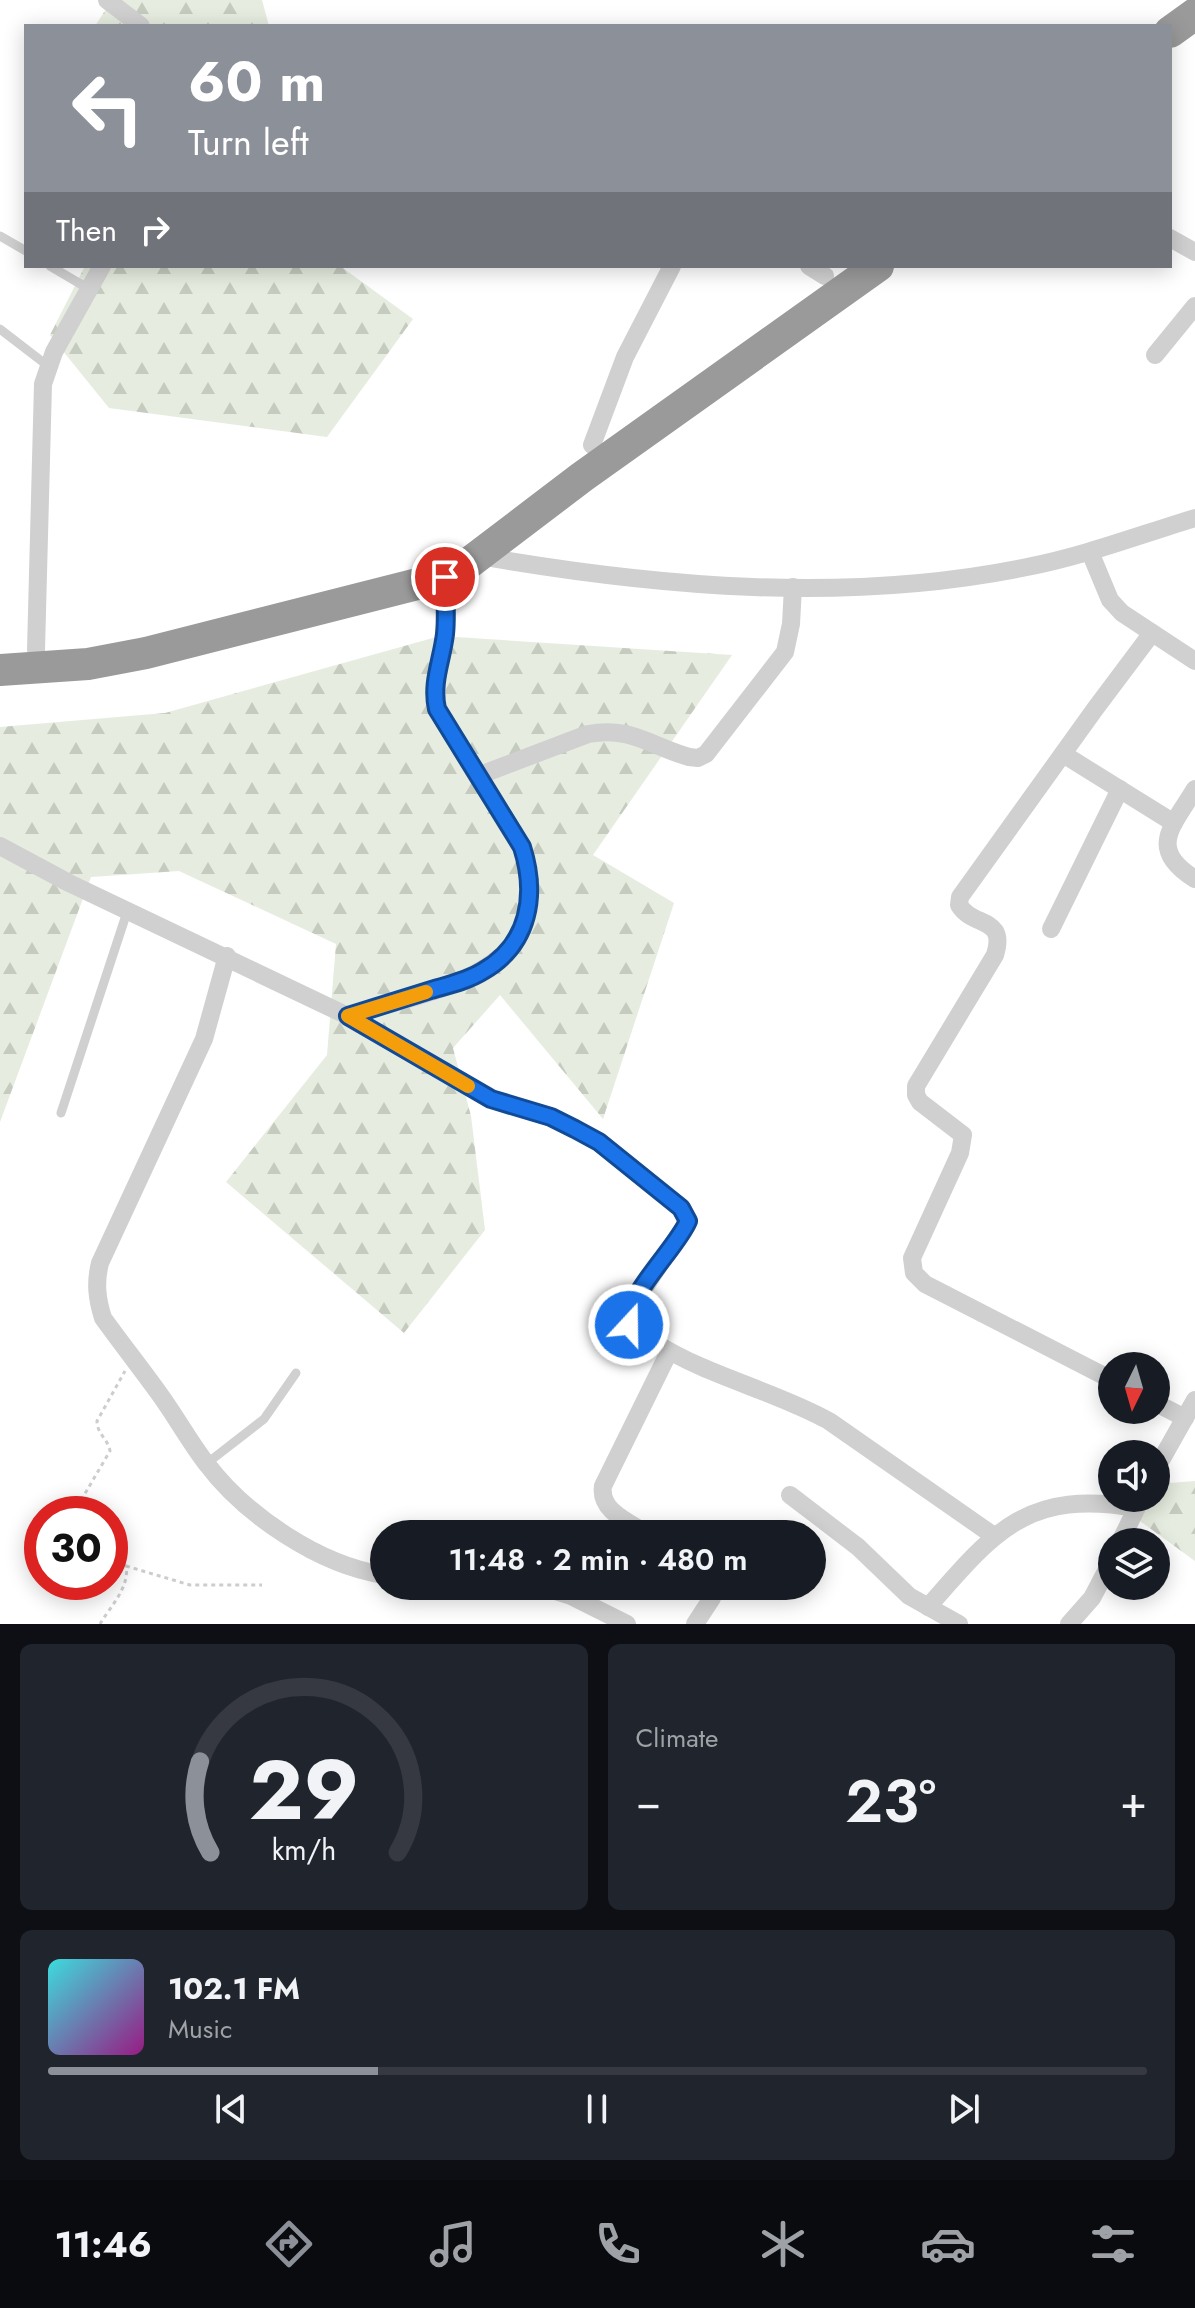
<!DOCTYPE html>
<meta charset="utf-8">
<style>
:root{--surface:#171b24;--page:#20242c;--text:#f1f3f6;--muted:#9ea1a6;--line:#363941;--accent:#8c9099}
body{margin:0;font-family:Jost,sans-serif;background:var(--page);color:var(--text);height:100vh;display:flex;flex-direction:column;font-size:30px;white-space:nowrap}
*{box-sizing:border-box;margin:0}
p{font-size:26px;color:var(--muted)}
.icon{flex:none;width:44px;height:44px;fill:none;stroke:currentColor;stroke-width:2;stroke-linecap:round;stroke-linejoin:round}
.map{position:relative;height:1624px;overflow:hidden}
.panel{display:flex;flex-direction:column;gap:20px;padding:20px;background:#0d0f14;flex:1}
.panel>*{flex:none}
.hud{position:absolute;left:24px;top:24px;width:1148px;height:244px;border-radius:0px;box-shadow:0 4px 20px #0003;background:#8c9099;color:#fff;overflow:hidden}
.needle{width:52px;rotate:185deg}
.controls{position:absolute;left:1098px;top:1352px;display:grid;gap:16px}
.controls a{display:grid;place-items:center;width:72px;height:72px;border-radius:50%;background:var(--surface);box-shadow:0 4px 20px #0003;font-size:40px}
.speed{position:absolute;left:24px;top:1496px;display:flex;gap:16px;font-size:40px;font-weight:700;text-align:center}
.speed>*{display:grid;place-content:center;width:104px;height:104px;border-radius:50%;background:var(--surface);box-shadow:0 4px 20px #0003;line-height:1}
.speed .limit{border:12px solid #d22;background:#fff;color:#111}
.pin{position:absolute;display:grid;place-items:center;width:68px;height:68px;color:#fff;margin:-34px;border:4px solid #fff;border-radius:50%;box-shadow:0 2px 8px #0007}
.me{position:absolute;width:88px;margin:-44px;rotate:21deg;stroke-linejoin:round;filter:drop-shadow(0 0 6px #0008)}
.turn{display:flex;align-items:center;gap:28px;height:168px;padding:0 32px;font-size:36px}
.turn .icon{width:104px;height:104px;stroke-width:2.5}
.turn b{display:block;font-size:56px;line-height:68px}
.then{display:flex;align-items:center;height:76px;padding:0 32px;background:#0003;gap:16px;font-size:30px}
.big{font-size:60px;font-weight:600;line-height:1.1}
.panel .card{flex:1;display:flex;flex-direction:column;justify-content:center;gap:12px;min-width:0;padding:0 28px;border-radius:12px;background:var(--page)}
.panel .dial{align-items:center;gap:0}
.dial svg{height:208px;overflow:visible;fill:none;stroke:var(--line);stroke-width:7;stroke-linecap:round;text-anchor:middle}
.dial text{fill:var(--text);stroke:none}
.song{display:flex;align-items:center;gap:24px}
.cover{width:96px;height:96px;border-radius:12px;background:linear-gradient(135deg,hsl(180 70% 55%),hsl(310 70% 35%))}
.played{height:8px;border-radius:4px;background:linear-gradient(90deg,var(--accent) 30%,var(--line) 30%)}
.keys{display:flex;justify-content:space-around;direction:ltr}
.heat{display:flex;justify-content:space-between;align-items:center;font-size:44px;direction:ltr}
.panel .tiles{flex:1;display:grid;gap:20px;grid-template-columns:1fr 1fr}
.card:last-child{grid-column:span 2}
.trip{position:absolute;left:370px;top:1520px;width:456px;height:80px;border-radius:40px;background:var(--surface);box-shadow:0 4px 20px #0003;font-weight:600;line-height:80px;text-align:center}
.dock{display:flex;height:128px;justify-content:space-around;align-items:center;background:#090b0e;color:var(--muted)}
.dock .icon{width:56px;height:56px}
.dock .on{color:var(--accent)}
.dock b{font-size:36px;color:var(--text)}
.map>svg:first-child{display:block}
.forest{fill:url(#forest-firs)}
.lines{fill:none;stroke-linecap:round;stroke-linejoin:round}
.path{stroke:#cdcdcd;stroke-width:3;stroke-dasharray:4 4;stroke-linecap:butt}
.lane{stroke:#d0d0d0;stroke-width:9}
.street{stroke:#d0d0d0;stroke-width:18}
.highway{stroke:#9a9a9a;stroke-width:32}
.route-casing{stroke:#114b97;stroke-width:20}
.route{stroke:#1a73e8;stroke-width:14}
.slow{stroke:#f59e0b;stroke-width:14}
</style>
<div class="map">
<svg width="1195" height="1624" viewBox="0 0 1195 1624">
<defs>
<pattern id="forest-firs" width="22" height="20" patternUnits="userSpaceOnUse" patternTransform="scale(2)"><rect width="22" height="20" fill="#e6ecdf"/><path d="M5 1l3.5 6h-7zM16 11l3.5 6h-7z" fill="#c6cbc0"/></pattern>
</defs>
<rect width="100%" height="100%" fill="#fff"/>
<g class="forest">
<polygon points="112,0 262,0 269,26 95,26"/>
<polygon points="85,266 340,266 413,319 327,437 109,408 50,335"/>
<polygon points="440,636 732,655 593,855 674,903 603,1119 500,995 453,1048 471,1116 485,1230 404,1333 226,1182 327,1055 336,944 179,871 91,877 0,1122 0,727 165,713"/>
<polygon points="1195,1481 1195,1561 1133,1516 1146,1498 1156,1498 1157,1484"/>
</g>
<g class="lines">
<g class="path">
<path d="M73,1514L110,1451C108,1439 97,1434 97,1421L125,1371"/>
<polyline points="126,1566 190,1585 262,1585"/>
<path d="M100,1624C110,1607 130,1587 126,1566L110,1556"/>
</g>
<g class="lane">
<polyline points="0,236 26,251"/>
<polyline points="50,266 89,289"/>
<polyline points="0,329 48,366"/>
<polyline points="61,1113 128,909"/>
<polyline points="206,1464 264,1419 296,1373"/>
</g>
<g class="street">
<polyline points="107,0 141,26"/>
<polyline points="1170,238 1195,252"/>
<polyline points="809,266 825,276"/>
<polyline points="1155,355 1195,306"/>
<polyline points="592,445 625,357 672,266"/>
<polyline points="1090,552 1110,600 1122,613 1195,661"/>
<path d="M479,556C658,587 847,604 1027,567C1084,556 1139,535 1195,518"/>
<polyline points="36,650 43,384 54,352 102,266"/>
<polyline points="1063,754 1174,823"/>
<path d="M480,775L588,734C631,726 650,746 689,757L698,758L706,754L785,652L791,624L793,587"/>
<path d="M1195,789C1172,827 1147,849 1195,879"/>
<path d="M0,846L69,883L348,1016L491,1099L551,1117L575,1129L599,1142L681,1208L688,1221L630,1310L629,1325C635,1333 645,1337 654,1342C709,1377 773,1390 829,1421L994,1536"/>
<polyline points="1051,929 1120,789"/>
<path d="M227,956L204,1039L100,1263C95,1283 97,1299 103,1318C121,1343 140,1367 158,1392C175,1415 189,1441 206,1463C245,1515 319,1565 384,1575"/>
<path d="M348,1016C438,988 561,975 522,847L437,709L436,681L446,628L445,577"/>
<path d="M1112,1380L925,1284L914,1273L912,1258L960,1153L963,1135L920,1102L916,1095V1086L995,955C1007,916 973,928 959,905L960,897L1095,709L1152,633"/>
<polyline points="1156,1403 1185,1418"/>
<polyline points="1156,1469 1195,1400"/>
<polyline points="790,1495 858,1547 909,1596 959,1624"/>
<path d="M647,1534C629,1522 599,1511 603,1486L669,1352"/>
<polyline points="1120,1542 1140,1501"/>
<polyline points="539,1586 571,1596 627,1624"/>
<path d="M928,1607C994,1531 1028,1489 1136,1508"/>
<polyline points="695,1624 712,1598 713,1586"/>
<polyline points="1069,1624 1092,1598 1112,1560"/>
</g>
<g class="highway">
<polyline points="1170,32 1195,14"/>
<polyline points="0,670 88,664 146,653 445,577 461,569 582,477 878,266"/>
</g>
</g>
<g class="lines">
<g class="route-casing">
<path id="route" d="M445,577C445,596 447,615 445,634C442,660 431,683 437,709L522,847C537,894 530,944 483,971C467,981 448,985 431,990C403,999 376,1007 348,1016L491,1099L551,1117L575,1129L599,1142L681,1208L688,1221C677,1248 624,1296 629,1325"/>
</g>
<use href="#route" class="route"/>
<polyline class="slow" points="426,992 348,1016 468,1086"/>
</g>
</svg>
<div class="controls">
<a><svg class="needle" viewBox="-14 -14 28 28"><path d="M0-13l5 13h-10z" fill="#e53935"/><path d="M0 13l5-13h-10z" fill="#9ea1a6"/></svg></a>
<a><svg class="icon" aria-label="sound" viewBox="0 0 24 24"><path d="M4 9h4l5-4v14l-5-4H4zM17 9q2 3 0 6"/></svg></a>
<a><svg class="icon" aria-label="layers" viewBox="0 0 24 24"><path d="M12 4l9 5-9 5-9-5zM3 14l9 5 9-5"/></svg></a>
</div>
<div class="speed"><div class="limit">30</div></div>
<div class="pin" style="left:445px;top:577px;background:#d93025"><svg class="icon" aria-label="arrive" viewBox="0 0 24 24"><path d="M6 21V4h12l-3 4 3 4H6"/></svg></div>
<svg class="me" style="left:629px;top:1325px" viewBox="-20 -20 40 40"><circle r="17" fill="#1a73e8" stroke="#fff" stroke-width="3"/><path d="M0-11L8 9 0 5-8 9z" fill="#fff"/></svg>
<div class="trip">11:48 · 2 min · 480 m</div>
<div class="hud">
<div class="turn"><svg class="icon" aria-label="left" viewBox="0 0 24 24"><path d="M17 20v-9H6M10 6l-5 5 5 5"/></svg><div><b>60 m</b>Turn left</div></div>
<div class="then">Then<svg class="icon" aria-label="right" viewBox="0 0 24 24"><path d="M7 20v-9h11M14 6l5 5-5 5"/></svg></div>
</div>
</div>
<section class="panel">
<div class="tiles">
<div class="card dial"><svg viewBox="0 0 100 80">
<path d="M14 69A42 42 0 1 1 86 69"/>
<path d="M14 69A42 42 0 0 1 10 34" stroke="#8c9099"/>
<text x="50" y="56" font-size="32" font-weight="700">29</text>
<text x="50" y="72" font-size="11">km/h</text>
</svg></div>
<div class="card"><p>Climate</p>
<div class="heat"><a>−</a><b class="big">23°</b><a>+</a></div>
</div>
<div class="card">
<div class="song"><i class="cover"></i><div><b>102.1 FM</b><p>Music</p></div></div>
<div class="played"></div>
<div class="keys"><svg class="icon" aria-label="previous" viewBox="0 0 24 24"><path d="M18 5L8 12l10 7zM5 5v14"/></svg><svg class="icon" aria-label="pause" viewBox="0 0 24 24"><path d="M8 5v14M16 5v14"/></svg><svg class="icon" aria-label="next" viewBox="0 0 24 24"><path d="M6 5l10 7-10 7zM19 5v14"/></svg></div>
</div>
</div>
</section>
<nav class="dock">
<b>11:46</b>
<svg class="icon on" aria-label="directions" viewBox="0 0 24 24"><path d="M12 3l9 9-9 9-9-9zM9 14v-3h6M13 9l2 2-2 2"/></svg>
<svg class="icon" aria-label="music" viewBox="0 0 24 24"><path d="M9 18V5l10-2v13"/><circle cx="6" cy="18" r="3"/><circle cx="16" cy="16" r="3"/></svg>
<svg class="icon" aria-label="phone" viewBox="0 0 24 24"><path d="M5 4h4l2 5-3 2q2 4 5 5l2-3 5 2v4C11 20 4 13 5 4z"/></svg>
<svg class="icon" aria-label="climate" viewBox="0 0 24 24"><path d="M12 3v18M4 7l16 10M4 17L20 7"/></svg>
<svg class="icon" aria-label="car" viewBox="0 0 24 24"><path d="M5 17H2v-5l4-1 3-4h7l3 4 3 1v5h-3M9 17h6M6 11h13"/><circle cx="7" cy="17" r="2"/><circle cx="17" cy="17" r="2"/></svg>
<svg class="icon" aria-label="filters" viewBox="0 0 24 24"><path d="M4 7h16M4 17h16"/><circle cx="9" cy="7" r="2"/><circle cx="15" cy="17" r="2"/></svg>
</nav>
